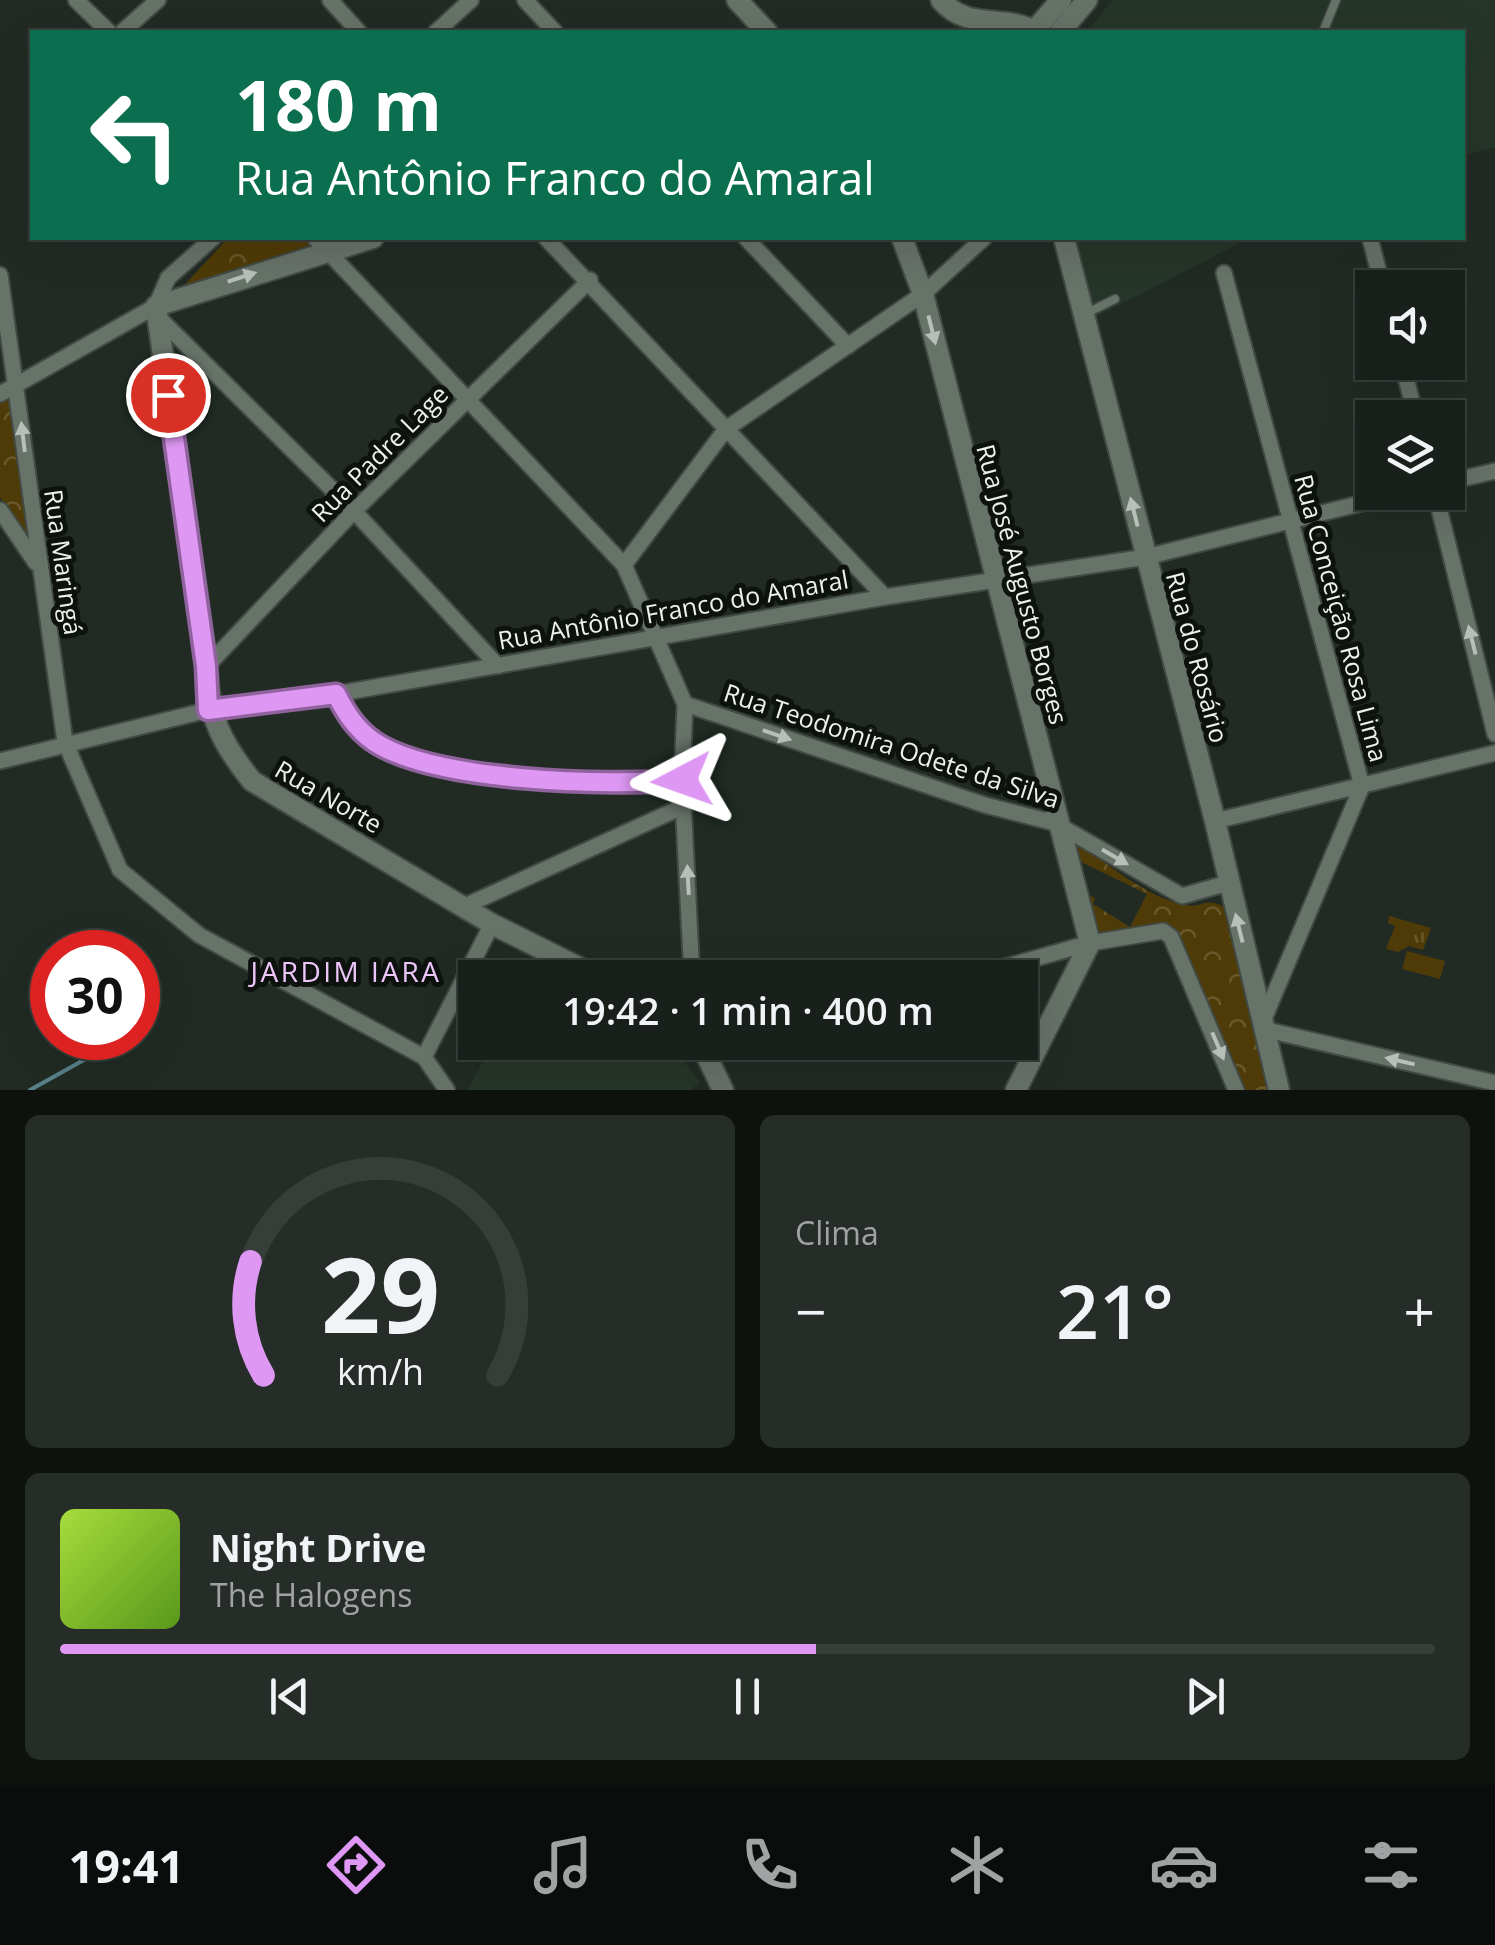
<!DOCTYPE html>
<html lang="pt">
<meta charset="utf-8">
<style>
:root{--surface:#19201b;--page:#262d28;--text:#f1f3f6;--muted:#9fa3a3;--line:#373e3a;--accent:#de98f3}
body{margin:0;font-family:"Open Sans",sans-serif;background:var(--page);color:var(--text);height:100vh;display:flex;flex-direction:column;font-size:38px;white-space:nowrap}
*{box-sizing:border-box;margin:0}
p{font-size:32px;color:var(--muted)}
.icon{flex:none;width:55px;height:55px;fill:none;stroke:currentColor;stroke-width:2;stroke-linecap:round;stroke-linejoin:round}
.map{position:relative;height:1090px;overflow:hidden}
.panel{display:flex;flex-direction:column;gap:25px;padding:25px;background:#0e120f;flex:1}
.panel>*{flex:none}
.banner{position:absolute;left:30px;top:30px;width:1435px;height:210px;border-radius:0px;box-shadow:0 10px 40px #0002,0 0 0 2px var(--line);background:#0b6e4f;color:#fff;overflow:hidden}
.controls{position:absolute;left:1355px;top:270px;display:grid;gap:20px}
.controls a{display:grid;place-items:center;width:110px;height:110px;border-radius:0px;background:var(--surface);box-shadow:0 10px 40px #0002,0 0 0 2px var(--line);font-size:50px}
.speed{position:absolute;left:30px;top:930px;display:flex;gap:20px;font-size:50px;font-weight:700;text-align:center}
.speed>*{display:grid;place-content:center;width:130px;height:130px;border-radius:50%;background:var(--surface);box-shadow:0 10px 40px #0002,0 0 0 2px var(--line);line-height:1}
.speed .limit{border:15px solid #d22;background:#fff;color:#111}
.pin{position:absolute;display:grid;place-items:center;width:85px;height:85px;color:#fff;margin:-42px;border:5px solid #fff;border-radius:50%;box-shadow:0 2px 10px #0007}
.me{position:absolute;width:110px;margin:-55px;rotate:266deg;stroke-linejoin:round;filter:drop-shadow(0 0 8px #0008)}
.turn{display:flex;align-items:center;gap:35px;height:210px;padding:0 40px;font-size:45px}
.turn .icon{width:130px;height:130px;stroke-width:2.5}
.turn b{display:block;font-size:70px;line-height:85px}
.big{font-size:75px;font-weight:600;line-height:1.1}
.panel .card{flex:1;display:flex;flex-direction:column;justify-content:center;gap:15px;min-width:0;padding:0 35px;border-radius:15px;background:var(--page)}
.panel .dial{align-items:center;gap:0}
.dial svg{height:260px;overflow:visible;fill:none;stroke:var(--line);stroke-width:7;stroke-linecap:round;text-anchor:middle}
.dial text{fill:var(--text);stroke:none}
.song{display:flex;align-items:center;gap:30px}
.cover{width:120px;height:120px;border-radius:15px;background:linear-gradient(135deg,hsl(80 70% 55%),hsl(90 70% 35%))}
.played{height:10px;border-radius:5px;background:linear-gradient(90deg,var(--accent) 55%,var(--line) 55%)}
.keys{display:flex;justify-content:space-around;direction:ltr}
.heat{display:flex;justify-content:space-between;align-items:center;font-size:55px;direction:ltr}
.panel .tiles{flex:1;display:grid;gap:25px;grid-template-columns:1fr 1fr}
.card:last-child{grid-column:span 2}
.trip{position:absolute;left:458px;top:960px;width:580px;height:100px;border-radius:0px;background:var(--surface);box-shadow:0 10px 40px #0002,0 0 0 2px var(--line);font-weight:600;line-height:100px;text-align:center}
.tab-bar{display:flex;height:160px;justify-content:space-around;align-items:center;background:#0a0d0b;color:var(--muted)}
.tab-bar .icon{width:70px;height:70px}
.tab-bar .selected{color:var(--accent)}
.tab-bar b{font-size:45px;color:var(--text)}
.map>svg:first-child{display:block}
.built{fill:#263529}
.grass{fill:url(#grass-tufts)}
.park{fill:url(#park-crowns)}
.pitch{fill:#4f3b07}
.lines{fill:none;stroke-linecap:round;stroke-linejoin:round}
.stream{stroke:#59818a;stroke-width:4}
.lane-casing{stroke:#414943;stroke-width:11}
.street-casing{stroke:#414943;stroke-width:19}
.secondary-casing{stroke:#414943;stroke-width:24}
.lane{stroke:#677269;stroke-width:8}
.street{stroke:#677269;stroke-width:15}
.secondary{stroke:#677269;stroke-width:20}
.oneway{fill:#b7bfb8}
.route-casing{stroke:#90639e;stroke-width:25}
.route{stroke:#de98f3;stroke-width:18}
.labels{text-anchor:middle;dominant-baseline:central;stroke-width:10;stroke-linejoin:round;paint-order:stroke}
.street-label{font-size:25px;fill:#ecf2ed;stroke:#0e120f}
.neighbourhood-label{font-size:28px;letter-spacing:2.5px;fill:#eec7fa;stroke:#0e120f}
</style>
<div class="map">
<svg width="1495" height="1090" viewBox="0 0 1495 1090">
<defs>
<pattern id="grass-tufts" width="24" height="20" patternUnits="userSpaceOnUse" patternTransform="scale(2.5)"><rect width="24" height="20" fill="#4f3b07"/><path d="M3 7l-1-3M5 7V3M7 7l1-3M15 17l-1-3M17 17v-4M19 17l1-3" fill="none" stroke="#68582b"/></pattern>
<pattern id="park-crowns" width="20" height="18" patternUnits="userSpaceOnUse" patternTransform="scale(2.5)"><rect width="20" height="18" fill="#4f3b07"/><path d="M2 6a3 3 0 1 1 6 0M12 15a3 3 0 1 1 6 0" fill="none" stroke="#68582b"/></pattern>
</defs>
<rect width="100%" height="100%" fill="#212b24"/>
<g class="built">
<polygon points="1113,0 1495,0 1495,147 1463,156 1462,32 1086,32"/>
<polygon points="1071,238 1250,238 1090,320"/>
<polygon points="494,1043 671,1043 700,1083 690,1090 467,1090"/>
</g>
<polygon class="grass" points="1389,916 1431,928 1423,950 1409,946 1398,952 1386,949 1395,926 1388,923"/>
<g class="park">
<polygon points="228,238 307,238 315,246 178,292"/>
<polygon points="13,393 28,541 0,497 0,401"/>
<path d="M1070,838C1104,860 1145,898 1186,905C1203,908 1203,897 1223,906L1272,1090H1244L1175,935L1090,941L1077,862L1085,893L1095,898L1093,904L1130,927L1147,894L1077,860Z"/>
</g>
<polygon class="pitch" points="1407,951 1445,961 1440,979 1402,969"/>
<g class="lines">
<polyline class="stream" points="30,1090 91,1056 92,1038"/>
<g class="lane-casing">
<g id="lane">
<polyline points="1323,32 1336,0"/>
<polyline points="1087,313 1115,299"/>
</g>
</g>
<g class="street-casing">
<g id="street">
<polyline points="76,0 109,32"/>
<polyline points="330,0 359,32"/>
<polyline points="525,0 555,32"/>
<polyline points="122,32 158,0"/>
<polyline points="436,32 471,0"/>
<polyline points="315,238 624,565"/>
<polyline points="546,238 885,597"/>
<polyline points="746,238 848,346"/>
<polyline points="984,238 923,294 726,429 624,565 685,704 985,805 1055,823 1182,896 1228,883"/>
<polyline points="1370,238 1383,288"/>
<polyline points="1224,273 1362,786 1263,1021"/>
<polyline points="0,275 65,742 120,870 199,935 424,1057 447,1090"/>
<polyline points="158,317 354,511 498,666"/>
<polyline points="1402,362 1416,418"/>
<polyline points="0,394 156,306 168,278 213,238"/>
<polyline points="1448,482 1495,471"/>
<polyline points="1435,492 1495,734"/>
<polyline points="0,510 36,563"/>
<polyline points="207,666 354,511 590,280"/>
<path d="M336,694C346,713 355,728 373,740C434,782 608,786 682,780"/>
<polyline points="685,704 682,780 692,978"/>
<polyline points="0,761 208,710 336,694 885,597 1146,557 1406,492"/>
<polyline points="1215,821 1495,753"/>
<polyline points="467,905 684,806"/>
<polyline points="966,978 1090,943 1163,931 1171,937 1236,1090"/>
<polyline points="1263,1029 1495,1083"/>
<polyline points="704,1050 731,1042"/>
<polyline points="424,1057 492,924"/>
</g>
</g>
<g class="secondary-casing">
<g id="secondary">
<polyline points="737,0 767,32"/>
<path d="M941,0C968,32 1005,13 1036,32"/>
<polyline points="1034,31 1061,0"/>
<polyline points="1060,32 1087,0"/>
<path d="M373,238L156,306L207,666C209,718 220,741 252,781L492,924L600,978"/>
<polyline points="902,238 923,294 1090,943 1016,1090"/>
<polyline points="1064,238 1215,821 1279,1090"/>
<polyline points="700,1042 723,1090"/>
</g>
</g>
<use href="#lane" class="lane"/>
<use href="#street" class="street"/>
<use href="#secondary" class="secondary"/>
</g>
<defs><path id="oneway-solid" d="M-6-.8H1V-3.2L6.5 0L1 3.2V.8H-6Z" transform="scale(2.5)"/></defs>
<g class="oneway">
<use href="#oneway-solid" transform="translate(242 277) rotate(-18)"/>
<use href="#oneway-solid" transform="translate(932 330) rotate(76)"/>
<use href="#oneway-solid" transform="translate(23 437) rotate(-97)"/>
<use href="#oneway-solid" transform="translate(1134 512) rotate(-104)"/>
<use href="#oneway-solid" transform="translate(1472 640) rotate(-104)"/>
<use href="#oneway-solid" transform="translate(777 735) rotate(19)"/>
<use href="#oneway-solid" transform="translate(1115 857) rotate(30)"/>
<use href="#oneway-solid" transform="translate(688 880) rotate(-93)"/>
<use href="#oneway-solid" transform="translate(1239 928) rotate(-104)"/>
<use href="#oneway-solid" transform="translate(1218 1046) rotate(67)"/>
<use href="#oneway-solid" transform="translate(1400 1061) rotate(-167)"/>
</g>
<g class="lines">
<g class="route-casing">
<path id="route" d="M168,395L206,666L208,710L336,694C346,713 355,728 373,741C433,782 609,786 682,780"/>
</g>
<use href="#route" class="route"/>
</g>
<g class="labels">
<g class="street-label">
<text transform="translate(379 453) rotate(-45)">Rua Padre Lage</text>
<text transform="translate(64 562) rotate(82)">Rua Maringá</text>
<text transform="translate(1023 584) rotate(75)">Rua José Augusto Borges</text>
<text transform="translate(673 609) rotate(-10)">Rua Antônio Franco do Amaral</text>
<text transform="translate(1342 618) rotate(75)">Rua Conceição Rosa Lima</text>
<text transform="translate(1198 657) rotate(75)">Rua do Rosário</text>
<text transform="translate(892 745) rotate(18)">Rua Teodomira Odete da Silva</text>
<text transform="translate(329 796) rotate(30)">Rua Norte</text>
</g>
<g class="neighbourhood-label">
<text x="346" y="971">JARDIM IARA</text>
</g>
</g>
</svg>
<div class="controls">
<a><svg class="icon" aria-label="sound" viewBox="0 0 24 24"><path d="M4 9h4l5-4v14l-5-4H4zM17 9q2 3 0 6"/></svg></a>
<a><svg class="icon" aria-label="layers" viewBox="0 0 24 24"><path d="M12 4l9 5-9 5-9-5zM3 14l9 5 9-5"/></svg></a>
</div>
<div class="speed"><div class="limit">30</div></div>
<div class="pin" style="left:168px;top:395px;background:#d93025"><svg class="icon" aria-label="arrive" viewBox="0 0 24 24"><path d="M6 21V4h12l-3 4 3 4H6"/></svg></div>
<svg class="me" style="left:682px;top:780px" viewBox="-20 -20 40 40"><path d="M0-17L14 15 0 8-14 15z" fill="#de98f3" stroke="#fff" stroke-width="4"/></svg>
<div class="trip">19:42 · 1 min · 400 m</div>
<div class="banner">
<div class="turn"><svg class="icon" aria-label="left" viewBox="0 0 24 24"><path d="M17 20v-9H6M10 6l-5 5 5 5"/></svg><div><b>180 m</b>Rua Antônio Franco do Amaral</div></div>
</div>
</div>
<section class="panel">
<div class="tiles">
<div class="card dial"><svg viewBox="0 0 100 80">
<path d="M14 69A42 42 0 1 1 86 69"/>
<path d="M14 69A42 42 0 0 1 10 34" stroke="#de98f3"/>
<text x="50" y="56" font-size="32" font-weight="700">29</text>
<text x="50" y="72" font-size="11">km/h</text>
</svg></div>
<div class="card"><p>Clima</p>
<div class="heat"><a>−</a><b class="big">21°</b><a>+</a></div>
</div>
<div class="card">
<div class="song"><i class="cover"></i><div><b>Night Drive</b><p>The Halogens</p></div></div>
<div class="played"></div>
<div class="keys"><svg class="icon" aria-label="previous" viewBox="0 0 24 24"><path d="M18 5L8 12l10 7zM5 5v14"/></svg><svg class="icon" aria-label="pause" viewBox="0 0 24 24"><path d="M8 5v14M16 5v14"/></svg><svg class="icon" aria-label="next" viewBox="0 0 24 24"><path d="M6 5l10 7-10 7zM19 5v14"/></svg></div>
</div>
</div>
</section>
<nav class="tab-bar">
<b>19:41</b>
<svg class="icon selected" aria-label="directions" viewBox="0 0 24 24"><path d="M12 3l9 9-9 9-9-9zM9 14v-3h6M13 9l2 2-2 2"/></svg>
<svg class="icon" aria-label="music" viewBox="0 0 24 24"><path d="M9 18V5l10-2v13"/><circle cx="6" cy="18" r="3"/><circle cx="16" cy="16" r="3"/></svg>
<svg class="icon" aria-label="phone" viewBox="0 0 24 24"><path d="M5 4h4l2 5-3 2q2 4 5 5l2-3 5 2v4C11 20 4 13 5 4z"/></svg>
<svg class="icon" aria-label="climate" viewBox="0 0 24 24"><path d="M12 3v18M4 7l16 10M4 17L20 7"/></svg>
<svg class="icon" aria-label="car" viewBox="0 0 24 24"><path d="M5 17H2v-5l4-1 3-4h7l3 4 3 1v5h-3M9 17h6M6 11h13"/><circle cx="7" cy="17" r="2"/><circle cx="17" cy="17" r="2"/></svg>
<svg class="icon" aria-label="filters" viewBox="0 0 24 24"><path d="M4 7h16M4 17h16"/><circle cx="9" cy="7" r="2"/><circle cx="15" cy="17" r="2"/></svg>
</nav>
